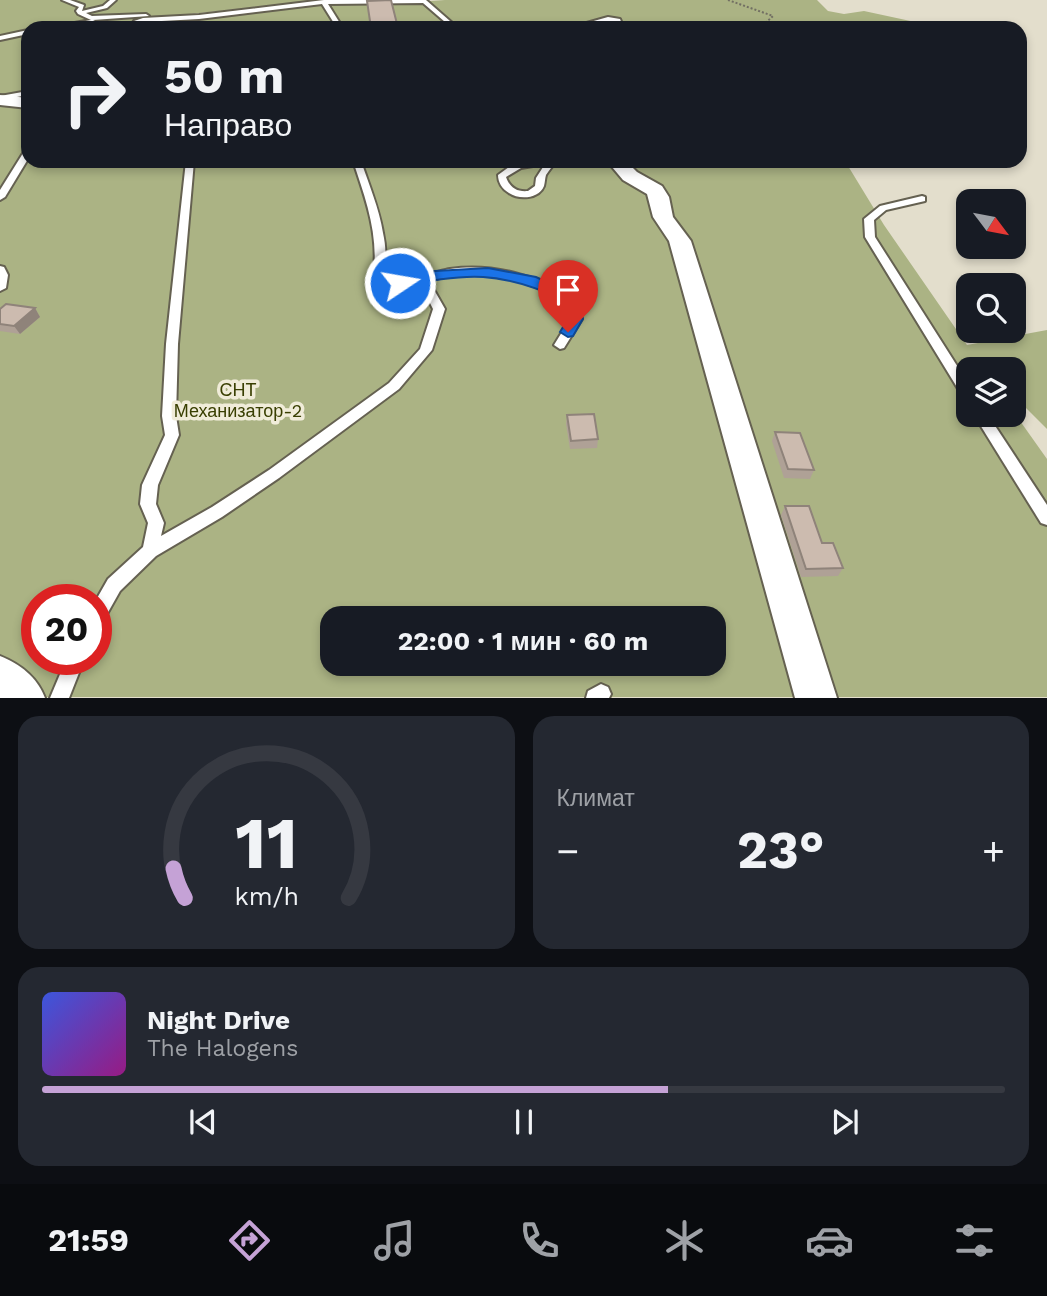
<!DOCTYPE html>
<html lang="ru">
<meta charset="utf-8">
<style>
:root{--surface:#171b24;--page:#242831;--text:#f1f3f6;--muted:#9ea1a6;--line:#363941;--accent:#c5a2d6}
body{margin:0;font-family:"Work Sans",sans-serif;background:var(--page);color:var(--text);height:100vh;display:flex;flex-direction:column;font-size:26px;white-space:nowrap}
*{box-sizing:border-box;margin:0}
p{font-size:23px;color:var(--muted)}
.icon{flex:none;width:38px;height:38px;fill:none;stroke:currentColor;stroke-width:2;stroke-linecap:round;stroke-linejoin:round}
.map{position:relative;height:698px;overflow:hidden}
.panel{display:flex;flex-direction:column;gap:18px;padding:18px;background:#0d0f14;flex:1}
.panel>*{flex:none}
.guide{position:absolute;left:21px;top:21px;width:1006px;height:147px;border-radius:21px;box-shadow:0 4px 10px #0003;background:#171b24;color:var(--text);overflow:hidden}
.needle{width:46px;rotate:122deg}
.controls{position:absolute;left:956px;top:189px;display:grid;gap:14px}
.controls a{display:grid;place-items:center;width:70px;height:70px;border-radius:14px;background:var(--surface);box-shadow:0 4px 10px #0003;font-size:35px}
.speed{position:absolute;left:21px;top:584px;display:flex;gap:14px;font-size:35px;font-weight:700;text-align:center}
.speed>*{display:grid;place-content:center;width:91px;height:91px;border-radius:50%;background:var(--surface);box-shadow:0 4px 10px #0003;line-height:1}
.speed .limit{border:10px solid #d22;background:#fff;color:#111}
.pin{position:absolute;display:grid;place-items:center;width:60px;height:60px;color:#fff;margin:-72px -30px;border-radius:50% 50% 50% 0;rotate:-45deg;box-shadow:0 0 7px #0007}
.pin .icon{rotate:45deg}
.me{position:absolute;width:77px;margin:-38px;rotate:78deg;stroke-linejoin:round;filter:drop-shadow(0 0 5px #0008)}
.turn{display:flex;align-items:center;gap:24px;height:147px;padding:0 28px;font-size:32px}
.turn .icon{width:91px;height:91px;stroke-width:2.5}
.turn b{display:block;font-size:49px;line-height:60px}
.big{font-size:52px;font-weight:700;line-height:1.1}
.panel .card{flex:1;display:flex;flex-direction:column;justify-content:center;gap:10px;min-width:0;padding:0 24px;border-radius:21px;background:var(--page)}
.panel .dial{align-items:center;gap:0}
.dial svg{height:182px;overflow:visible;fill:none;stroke:var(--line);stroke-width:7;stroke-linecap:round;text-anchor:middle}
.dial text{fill:var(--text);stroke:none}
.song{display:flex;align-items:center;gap:21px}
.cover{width:84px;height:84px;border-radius:10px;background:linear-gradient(135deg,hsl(230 70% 55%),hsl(310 70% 35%))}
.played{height:7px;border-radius:4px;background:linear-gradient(90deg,var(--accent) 65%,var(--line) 65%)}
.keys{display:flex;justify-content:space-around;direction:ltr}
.heat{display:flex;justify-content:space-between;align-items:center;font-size:38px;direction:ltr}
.panel .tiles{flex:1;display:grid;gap:18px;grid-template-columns:1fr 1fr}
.card:last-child{grid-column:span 2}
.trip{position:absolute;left:320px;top:606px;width:406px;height:70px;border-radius:21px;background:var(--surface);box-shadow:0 4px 10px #0003;font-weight:700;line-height:70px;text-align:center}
.dock{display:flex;height:112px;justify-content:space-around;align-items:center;background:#090b0e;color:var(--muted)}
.dock .icon{width:49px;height:49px}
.dock .on{color:var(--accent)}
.dock b{font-size:32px;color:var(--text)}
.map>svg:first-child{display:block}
.green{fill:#abb384;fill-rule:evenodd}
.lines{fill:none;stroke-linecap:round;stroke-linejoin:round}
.service-casing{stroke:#656151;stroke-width:4}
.minor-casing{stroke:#656151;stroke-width:4}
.path{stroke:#726f63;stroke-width:2;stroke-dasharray:2 2;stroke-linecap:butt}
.service{fill:#fff;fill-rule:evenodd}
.minor{fill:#fff;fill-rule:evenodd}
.wall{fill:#afa196}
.shaded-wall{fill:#8f837a}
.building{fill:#ccbbaf;stroke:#8f837a;stroke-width:2}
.route{fill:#1a73e8;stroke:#114b97;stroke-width:2}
.labels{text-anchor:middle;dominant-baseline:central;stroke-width:7;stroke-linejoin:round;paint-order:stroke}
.park-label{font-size:18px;fill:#393f02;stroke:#f0ecd9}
</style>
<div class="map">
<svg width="1047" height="698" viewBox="0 0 1047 698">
<rect width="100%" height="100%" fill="#e3decc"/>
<path class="green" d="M0,0H328L141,19C207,17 272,6 338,2C374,0 409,3 445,0H817L828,11L844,14L864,11L929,25L932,28H28V161H845L884,225L967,345L1047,330V429L1026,408L1013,402V369H968V415H1013V411L1047,459V697H0ZM37,600H96V660H37ZM332,618H714V663H332Z"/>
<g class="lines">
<g class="service-casing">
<g id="service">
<polygon points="62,0 70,0 84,5 82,11 103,6 110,0 116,0 107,8 86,13 92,16 146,14 149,16 93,20 95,21 92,23 60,28 47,28 91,20 78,14 76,11 79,7"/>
<polygon points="324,0 426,0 458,28 452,28 423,3 328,4 343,28 337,28 322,4 199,19 143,22 138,23 135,28 129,28 134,21 143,18 199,15"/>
<polygon points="608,17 620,19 622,24 617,28 610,28 616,23 616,21 608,21 591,25 596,28 589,28 583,24"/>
<polygon points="531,25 535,28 529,28"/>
<polygon points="28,30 28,34 0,40 0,36"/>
<polygon points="28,91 28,95 0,100 0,96"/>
<polygon points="25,150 28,150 28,159 5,197 0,200 0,190"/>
<path d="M186,161H194L178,344L176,416L179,435L158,485L156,504L164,523L161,536L212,507L269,470L389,383L420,349L433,309L420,283C399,286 387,290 374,271C378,232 365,197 353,161H361C369,185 379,208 383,233C385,242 386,251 385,260C385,263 383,267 384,271C389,289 437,271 450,269C496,263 533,276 574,296L582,319L564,348L560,349L554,345L570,319L565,300C521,278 478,265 429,281L445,309L432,350L399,389L279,478L222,517L156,556L120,591L102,623L96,625V600L108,579L143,547L148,523L140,504L142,485L165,435L162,416L166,344Z"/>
<path d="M530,161H556C553,166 549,170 546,175C545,178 545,182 544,186C539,199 519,200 509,193C502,189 498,182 498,175L509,167ZM545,164L536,178L535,186L528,191C517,192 510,188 506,177L521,168Z"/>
<polygon points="922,196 925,197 925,201 886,210 874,220 875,237 968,383 968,399 963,397 865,237 864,219 880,206"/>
<polygon points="0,266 4,267 8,275 6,288 0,291"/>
<polygon points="974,415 988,415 1047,505 1047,525 1041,523"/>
<polygon points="66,660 84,660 69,698 50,698"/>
<polygon points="601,684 608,687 611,694 609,698 586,698 588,691"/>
</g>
</g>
<g class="minor-casing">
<g id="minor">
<polygon points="0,95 28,98 28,108 0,105"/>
<polygon points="607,161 626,161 637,172 662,186 669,197 673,217 691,241 837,698 795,698 669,241 653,217 647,194 623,180"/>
<path d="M0,656C20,664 37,677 45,698H0Z"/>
</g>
</g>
<polyline class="path" points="728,0 773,16 760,28"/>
<use href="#service" class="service"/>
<use href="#minor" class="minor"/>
</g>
<g class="wall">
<polygon points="35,308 40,317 20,334 0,331 0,309"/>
<polygon points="567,415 598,439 597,448 570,449 566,424"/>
<polygon points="775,432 814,470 810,479 784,478 772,441"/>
<polygon points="785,506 822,543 843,568 838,576 801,577 781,515"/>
</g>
<polygon class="shaded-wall" points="35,308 40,317 20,334 14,326"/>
<g class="building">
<polygon points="391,0 398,28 371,28 367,1"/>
<polygon points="6,304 35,308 14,326 0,324 0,309"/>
<polygon points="594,414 598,439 571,441 567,415"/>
<polygon points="775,432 800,433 814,470 788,469"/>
<polygon points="785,506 809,506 822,543 833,543 843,568 806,569"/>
</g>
<path class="route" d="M488,268L536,277L575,295L583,319L573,336L568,337L560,332L568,319L564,300C501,271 466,272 400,287L393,283L395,280L435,271Z"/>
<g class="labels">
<g class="park-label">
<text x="238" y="389">СНТ<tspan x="238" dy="21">Механизатор-2</tspan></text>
</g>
</g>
</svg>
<div class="controls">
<a><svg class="needle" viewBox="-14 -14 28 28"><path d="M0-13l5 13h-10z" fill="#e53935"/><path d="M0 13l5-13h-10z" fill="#9ea1a6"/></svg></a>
<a><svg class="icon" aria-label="search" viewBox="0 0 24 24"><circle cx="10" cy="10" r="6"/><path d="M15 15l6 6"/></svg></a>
<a><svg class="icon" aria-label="layers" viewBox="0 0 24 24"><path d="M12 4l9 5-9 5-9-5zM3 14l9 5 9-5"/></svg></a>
</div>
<div class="speed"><div class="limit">20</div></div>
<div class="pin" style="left:568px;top:332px;background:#d93025"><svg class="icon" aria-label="arrive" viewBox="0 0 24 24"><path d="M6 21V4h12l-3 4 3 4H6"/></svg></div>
<svg class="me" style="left:400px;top:283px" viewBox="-20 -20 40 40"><circle r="17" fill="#1a73e8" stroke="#fff" stroke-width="3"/><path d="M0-11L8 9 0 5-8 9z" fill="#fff"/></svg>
<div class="trip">22:00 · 1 мин · 60 m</div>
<div class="guide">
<div class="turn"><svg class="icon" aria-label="right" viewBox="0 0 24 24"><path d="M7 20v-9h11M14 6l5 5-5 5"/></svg><div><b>50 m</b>Направо</div></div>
</div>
</div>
<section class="panel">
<div class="tiles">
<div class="card dial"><svg viewBox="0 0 100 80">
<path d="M14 69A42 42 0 1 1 86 69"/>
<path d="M14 69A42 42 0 0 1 9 56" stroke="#c5a2d6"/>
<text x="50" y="56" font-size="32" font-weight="700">11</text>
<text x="50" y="72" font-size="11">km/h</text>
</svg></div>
<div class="card"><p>Климат</p>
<div class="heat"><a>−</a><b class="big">23°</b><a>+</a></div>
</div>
<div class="card">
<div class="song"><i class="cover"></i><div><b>Night Drive</b><p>The Halogens</p></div></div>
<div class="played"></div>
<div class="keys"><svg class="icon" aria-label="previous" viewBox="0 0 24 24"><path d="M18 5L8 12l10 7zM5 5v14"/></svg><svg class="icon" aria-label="pause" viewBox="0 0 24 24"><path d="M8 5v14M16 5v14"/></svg><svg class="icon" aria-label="next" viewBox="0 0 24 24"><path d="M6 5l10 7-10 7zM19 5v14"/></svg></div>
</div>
</div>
</section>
<nav class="dock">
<b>21:59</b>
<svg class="icon on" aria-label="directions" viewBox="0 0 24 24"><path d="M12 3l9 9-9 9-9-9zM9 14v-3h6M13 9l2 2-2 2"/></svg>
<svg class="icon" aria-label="music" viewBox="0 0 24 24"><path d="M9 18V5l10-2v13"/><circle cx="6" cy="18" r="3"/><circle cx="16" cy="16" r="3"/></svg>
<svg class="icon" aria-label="phone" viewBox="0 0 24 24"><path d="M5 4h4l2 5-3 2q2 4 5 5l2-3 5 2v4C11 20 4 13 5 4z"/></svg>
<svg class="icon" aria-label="climate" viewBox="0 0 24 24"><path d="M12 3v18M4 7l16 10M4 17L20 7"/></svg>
<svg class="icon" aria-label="car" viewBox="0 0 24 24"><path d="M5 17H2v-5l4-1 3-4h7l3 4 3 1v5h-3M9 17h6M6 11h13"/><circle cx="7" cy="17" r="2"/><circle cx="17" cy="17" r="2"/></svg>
<svg class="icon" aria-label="filters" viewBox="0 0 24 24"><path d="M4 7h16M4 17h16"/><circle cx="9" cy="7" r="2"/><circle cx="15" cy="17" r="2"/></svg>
</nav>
